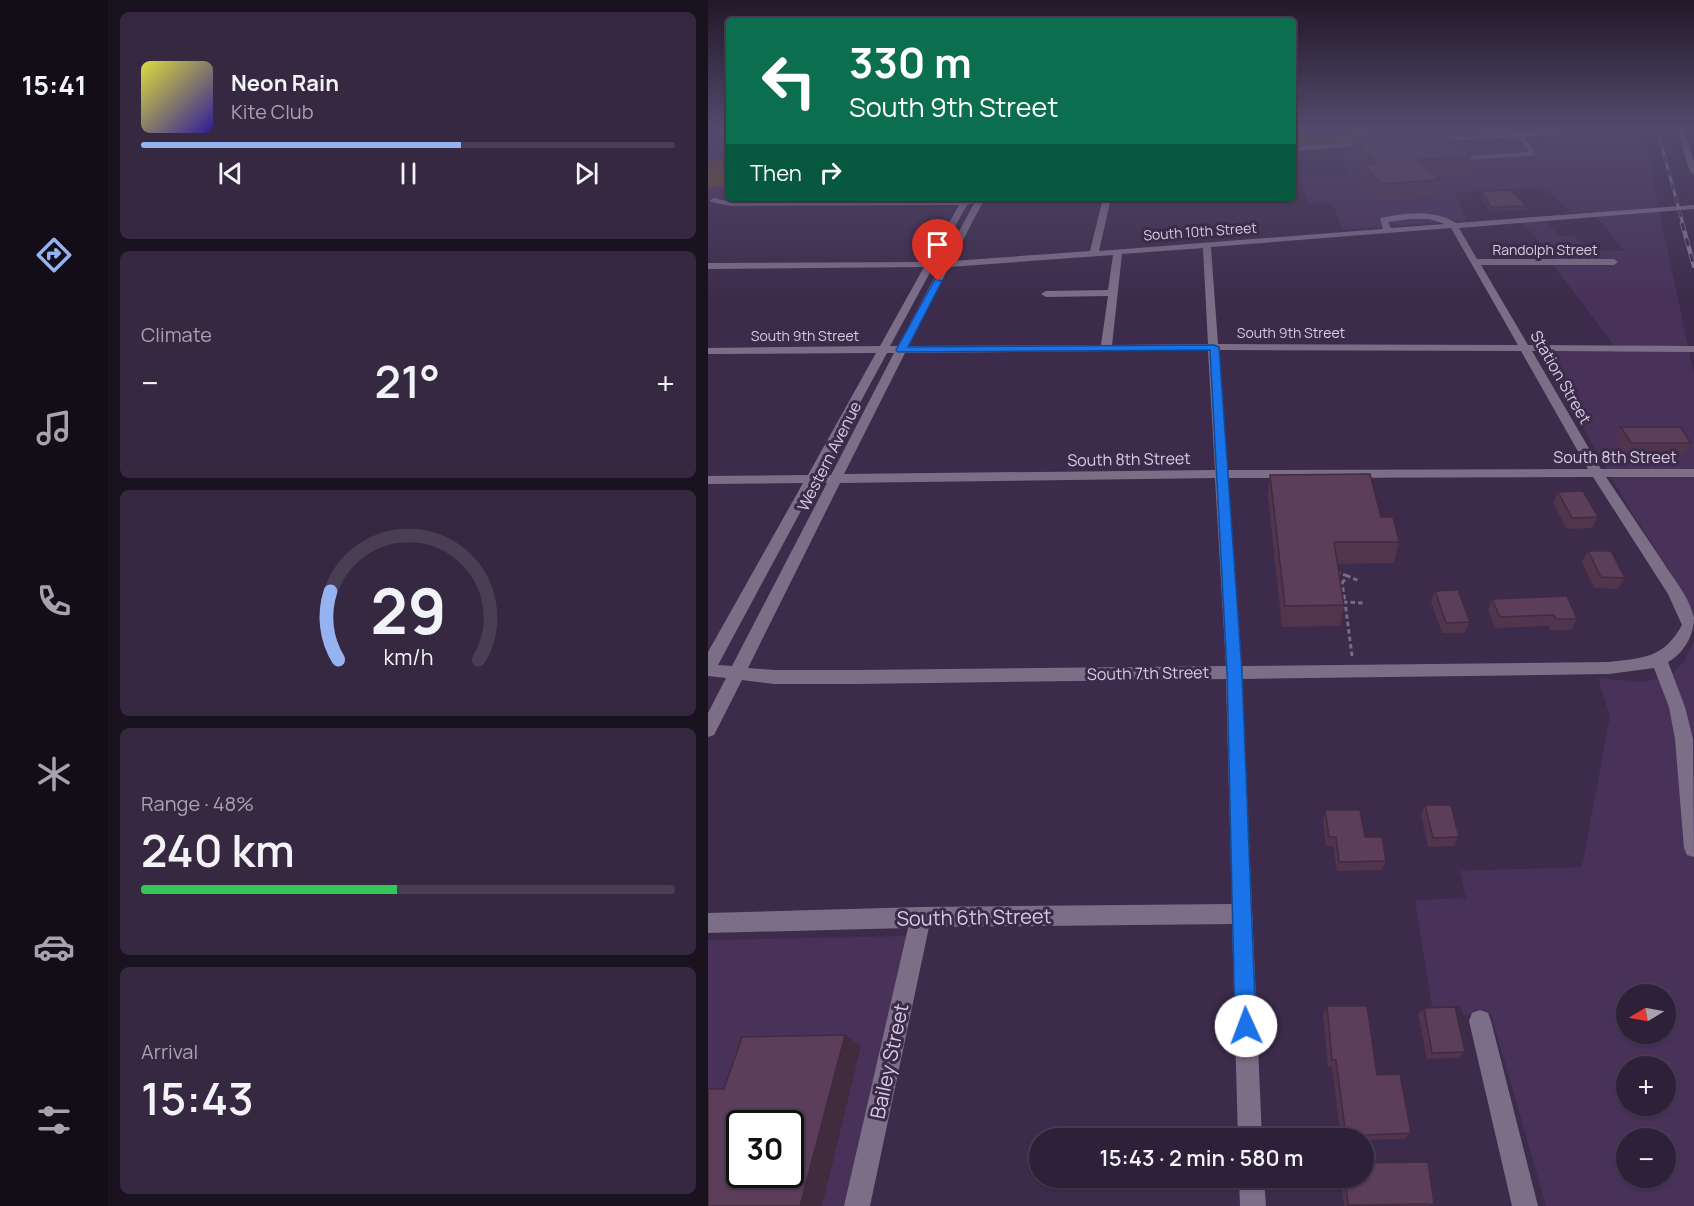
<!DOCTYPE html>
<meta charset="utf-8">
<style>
:root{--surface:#2e2038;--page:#362840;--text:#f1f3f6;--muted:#a7a3ae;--line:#493e53;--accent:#95b2f1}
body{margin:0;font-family:Manrope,sans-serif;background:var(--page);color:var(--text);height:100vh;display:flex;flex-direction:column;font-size:22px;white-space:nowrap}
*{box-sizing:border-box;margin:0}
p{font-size:20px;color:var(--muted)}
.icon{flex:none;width:33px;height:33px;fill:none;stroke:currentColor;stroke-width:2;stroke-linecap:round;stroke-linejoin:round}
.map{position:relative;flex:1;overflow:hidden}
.panel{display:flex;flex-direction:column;gap:12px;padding:12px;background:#19121f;width:600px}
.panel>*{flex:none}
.hud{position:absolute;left:18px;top:18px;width:570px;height:183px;border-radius:6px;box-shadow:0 2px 4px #0004,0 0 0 2px var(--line);background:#0b6e4f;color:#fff;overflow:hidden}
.needle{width:39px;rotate:260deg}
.fabs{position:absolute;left:908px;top:984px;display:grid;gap:12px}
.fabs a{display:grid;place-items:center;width:60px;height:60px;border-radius:50%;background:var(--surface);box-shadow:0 2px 4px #0004,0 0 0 2px var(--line);font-size:30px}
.speed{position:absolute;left:18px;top:1110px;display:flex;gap:12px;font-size:30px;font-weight:700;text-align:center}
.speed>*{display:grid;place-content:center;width:78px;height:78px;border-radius:50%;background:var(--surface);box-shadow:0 2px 4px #0004,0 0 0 2px var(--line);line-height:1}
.speed .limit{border:3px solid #111;border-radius:9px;background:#fff;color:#111}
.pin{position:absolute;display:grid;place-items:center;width:51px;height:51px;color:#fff;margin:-62px -26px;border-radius:50% 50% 50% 0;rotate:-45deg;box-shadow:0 0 6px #0007}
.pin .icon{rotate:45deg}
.me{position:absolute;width:66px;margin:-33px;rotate:358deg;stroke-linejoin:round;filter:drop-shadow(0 0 4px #0008)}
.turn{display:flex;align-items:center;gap:21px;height:126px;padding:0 24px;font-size:27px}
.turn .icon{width:78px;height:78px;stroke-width:2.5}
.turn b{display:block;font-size:42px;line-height:51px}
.then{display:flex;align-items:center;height:57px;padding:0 24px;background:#0003;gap:12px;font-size:22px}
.big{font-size:45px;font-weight:600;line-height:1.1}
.panel .widget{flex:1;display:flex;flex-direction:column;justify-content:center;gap:9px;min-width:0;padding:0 21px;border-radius:9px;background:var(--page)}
.panel .dial{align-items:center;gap:0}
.dial svg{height:156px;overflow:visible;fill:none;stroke:var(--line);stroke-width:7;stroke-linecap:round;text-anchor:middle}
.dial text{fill:var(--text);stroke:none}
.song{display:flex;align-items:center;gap:18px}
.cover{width:72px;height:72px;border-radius:9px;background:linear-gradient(135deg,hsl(60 70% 55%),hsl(250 70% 35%))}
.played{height:6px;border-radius:3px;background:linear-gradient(90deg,var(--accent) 60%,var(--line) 60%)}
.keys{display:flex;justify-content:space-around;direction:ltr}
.heat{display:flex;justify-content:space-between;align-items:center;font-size:33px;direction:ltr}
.charge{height:9px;border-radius:4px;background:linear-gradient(90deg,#34c759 48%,var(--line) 0)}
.trip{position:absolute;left:321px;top:1128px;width:345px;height:60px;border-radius:30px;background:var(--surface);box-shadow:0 2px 4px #0004,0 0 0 2px var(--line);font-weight:600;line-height:60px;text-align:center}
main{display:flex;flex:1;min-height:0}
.tab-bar{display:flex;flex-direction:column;width:108px;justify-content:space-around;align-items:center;background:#120d16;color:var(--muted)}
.tab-bar .icon{width:42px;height:42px}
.tab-bar .active{color:var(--accent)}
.tab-bar b{font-size:27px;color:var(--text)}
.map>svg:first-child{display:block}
.built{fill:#49325a;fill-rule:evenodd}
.green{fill:#724b18}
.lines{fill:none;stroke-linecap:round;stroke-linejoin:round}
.path-far1{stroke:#7a6b86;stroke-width:1.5;stroke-dasharray:2 1.5;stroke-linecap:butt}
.path{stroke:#7a6b86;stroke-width:3;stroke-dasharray:4.5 3;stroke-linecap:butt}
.minor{fill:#7d6e88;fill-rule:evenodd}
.rail-far1-casing{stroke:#877893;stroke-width:3}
.rail-casing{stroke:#877893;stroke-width:4.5}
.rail-far1{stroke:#3d2b4b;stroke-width:2;stroke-dasharray:7;stroke-linecap:butt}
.rail{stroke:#3d2b4b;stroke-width:3;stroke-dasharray:8;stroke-linecap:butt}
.wall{fill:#50354d}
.shaded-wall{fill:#412b3f}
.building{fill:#5d3e5a;stroke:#412b3f;stroke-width:1.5;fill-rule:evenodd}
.route{fill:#1a73e8;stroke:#114b97;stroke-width:1.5}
.labels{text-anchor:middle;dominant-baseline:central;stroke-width:6;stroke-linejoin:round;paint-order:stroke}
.far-street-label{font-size:14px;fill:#d8cde1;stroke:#3d2b4b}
.street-label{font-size:16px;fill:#d8cde1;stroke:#3d2b4b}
.near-street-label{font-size:20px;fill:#d8cde1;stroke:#3d2b4b}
</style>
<main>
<nav class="tab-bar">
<b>15:41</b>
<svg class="icon active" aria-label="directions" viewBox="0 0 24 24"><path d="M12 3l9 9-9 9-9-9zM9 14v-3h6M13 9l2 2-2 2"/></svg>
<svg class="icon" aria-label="music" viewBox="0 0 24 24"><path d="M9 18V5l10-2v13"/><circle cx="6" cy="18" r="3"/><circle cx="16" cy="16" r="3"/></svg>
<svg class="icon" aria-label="phone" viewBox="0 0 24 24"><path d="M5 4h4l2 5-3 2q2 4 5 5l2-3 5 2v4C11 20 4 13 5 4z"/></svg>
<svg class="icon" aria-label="climate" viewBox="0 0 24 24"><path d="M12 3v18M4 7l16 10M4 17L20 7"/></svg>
<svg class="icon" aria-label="car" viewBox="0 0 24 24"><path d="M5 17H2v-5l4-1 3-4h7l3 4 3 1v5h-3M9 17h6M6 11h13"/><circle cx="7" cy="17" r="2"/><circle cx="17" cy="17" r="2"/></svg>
<svg class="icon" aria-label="filters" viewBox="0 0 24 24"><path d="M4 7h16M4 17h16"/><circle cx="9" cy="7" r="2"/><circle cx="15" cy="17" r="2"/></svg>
</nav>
<section class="panel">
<div class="widget">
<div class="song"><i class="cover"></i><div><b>Neon Rain</b><p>Kite Club</p></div></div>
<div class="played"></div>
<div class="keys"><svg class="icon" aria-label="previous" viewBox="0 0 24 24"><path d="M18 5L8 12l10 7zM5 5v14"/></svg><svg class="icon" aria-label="pause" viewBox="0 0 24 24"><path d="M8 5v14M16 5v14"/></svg><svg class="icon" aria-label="next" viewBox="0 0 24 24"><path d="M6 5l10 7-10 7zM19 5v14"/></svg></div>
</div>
<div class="widget"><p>Climate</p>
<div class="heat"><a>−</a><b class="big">21°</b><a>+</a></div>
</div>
<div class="widget dial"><svg viewBox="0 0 100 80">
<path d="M14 69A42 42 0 1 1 86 69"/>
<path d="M14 69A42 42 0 0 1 10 34" stroke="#95b2f1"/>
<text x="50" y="56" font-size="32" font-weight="700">29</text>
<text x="50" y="72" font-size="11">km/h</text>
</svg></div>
<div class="widget"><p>Range · 48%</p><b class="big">240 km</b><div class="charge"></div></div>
<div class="widget"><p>Arrival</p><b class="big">15:43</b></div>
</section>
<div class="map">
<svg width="986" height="1206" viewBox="0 0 986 1206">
<rect width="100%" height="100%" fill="#3d2b4b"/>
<g class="built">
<polygon points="0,129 21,129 21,196 0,200"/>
<polygon points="938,130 948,195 986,375 986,626 974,594 958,565 923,511 832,354 844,352 911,352 845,265 851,260 813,223 837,221 852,236 866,235 882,251 916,251 884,211 865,213 834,187 747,193 759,220 635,230 624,203 599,203 592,177 641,174 631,149"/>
<path d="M986,642V1206H838L783,1014L755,1015L753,1006L724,1007L707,900L758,898L752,871L874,867L902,716L890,678L933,682L954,678L965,673L976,662ZM918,994H957V1034H918ZM918,1066H957V1106H918ZM918,1138H957V1178H918Z"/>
<path d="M201,936L138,1206H0V940ZM32,1124H82V1174H32Z"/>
</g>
<g class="green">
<polygon points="585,129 805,129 807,132 588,147 585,143"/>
<polygon points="14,160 21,177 21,184 0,188 0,162"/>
</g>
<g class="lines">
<polyline class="path-far1" points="621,133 637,132"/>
<g class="path">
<polyline points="628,572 640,576"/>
<polyline points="631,583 634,583 637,602"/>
<polyline points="634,583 640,576 651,581"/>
<polyline points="644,656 637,602 656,603"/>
</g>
<g class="minor">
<polygon points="648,129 665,143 665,145 585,151 585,147 657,142 645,131"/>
<polygon points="879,129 917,129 816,137 828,155 759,160 743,149 743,147 747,147 761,156 821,152 809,137 722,142 719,140 722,138"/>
<polygon points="969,129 975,129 986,161 986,174 982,172"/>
<path d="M6,198L23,202L254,201L255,198H263L261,201L266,203L259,205L228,261H235L269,198H277L244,261L382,251L395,198H403L391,251L675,229L672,218C697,213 725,209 748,223L986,205V209L751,228L769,259H906L910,262L906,265H773L820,345L986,346V352L824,351L893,469H986V477H898C917,505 936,534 955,562C965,578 982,598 986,618C986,636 975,654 960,662L977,707L985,739L986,857L979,855L976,848L967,739L961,707L946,668L901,674L534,679L554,1138H530L524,924L221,927L162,1206H136L200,928L0,933V913L213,907L524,904L518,679L149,684H66L34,680L6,735L0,737V713L18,678L0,676V652L95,483L0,484V476L100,475L168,353L0,354V348L172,346L216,267L0,269V263L219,262L251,205L23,206L3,202L2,200ZM702,219H721L737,224L683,228L680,222ZM743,228L810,345L510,344L503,247ZM495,248L500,344L404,345L414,254ZM405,255L400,290L338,291L333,294L338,297L400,296L393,345L200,346L241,267ZM225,267H232L190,346H182ZM500,350L507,470L136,474L197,353ZM511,350L813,351L880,469L520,470ZM179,353H186L123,475H113ZM885,477L960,594L974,625C956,658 935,658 901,662L534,666L520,478ZM507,478L518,666L149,670H66L40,668L132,483ZM108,483H119L24,666L10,665Z"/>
<polygon points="772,1010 780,1013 783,1021 830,1206 804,1206 761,1021 764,1013"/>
<polygon points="531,1178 556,1178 558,1206 532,1206"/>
</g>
<g class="rail-far1-casing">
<polyline id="rail-far1" points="949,129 975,224"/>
</g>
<g class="rail-casing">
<polyline id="rail" points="974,223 986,266"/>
</g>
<use href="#rail-far1" class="rail-far1"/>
<use href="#rail" class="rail"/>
</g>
<g class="wall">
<polygon points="711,130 763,157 759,174 727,176 731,180 728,197 670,202 654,182 655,170 642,154 644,138 710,134"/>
<polygon points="774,191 819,206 818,210 782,212 773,196"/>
<polygon points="913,427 983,443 977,454 917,454 907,438"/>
<polygon points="562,475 673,517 691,542 686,563 630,564 636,605 632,626 574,627 560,497"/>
<polygon points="850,492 890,517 884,528 859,529 845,503"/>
<polygon points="880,551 917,578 910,589 886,588 874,562"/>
<polygon points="727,591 762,622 757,633 734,633 723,602"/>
<polygon points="784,599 869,619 863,630 842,630 840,626 787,628 780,610"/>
<polygon points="717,805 751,837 746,846 720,847 713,815"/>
<polygon points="617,810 657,837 678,861 674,870 629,871 625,846 618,846 615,820"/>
<polygon points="619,1006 669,1075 703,1133 696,1139 656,1140 656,1138 633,1138 624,1067 620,1067 615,1015"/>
<polygon points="716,1008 757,1052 750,1058 719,1059 710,1014"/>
<polygon points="633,1178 656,1178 726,1204 720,1206 636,1206"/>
</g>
<polygon class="shaded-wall" points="137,1035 153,1046 114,1206 92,1206"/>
<g class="building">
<polygon points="730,129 763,157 711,160 731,180 673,184 656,165 668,164 644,138 715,133 711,130"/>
<polygon points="802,190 819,206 783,207 774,191"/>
<polygon points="913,427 972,427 983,443 923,443"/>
<polygon points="662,474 673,517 685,517 691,542 626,542 636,605 577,606 562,475"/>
<polygon points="875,491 890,517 864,518 850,492"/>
<polygon points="880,551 903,551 917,578 893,577"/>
<polygon points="750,590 762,622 738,623 727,591"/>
<polygon points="859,596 869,619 848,619 846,615 792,617 784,599"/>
<polygon points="717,805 743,805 751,837 725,838"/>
<polygon points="617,810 652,810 657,837 674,837 678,861 631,862 628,837 621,837"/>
<polygon points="619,1006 659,1006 669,1075 692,1074 703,1133 638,1136 628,1060 624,1060"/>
<polygon points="747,1007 757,1052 724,1053 716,1008"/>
<path d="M137,1035L92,1206H0V1089H16L34,1037ZM32,1124H82V1174H32Z"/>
<polygon points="720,1162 726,1204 640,1205 637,1178 656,1178 656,1163"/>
</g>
<linearGradient id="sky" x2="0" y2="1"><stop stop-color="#221829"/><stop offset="0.43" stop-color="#514a6c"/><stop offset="1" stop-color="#514a6c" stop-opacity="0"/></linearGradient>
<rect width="986" height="298" fill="url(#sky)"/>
<polygon class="route" points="227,279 234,281 200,347 506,345 511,347 534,672 548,1026 545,1034 538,1037 530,1034 527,1026 519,672 502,350 190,352 188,350"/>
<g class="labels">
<g class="far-street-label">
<text transform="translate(492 231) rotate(-4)">South 10th Street</text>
<text x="837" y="249">Randolph Street</text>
<text x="583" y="332">South 9th Street</text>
<text x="97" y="335">South 9th Street</text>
</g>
<g class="street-label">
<text transform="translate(853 377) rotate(60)">Station Street</text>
<text transform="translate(121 456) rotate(-63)">Western Avenue</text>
<text x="907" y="457">South 8th Street</text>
<text transform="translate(421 459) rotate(-1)">South 8th Street</text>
<text transform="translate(440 673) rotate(-1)">South 7th Street</text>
</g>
<g class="near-street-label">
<text transform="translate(266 917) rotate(-1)">South 6th Street</text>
<text transform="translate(181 1061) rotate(-78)">Bailey Street</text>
</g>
</g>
</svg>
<div class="fabs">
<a><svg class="needle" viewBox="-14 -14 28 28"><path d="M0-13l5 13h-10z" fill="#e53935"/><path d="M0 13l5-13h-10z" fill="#a7a3ae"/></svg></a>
<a>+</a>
<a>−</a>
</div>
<div class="speed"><div class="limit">30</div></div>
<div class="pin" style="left:230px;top:281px;background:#d93025"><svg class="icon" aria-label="arrive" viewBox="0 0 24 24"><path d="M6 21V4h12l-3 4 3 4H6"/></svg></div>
<svg class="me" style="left:538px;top:1026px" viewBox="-20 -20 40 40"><circle r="19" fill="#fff"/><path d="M0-13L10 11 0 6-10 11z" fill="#1a73e8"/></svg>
<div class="trip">15:43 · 2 min · 580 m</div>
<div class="hud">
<div class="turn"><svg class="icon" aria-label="left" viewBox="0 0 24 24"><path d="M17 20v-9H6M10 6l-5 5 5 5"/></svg><div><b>330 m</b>South 9th Street</div></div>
<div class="then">Then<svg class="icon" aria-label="right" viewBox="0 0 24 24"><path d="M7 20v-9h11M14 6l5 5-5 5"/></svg></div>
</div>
</div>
</main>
